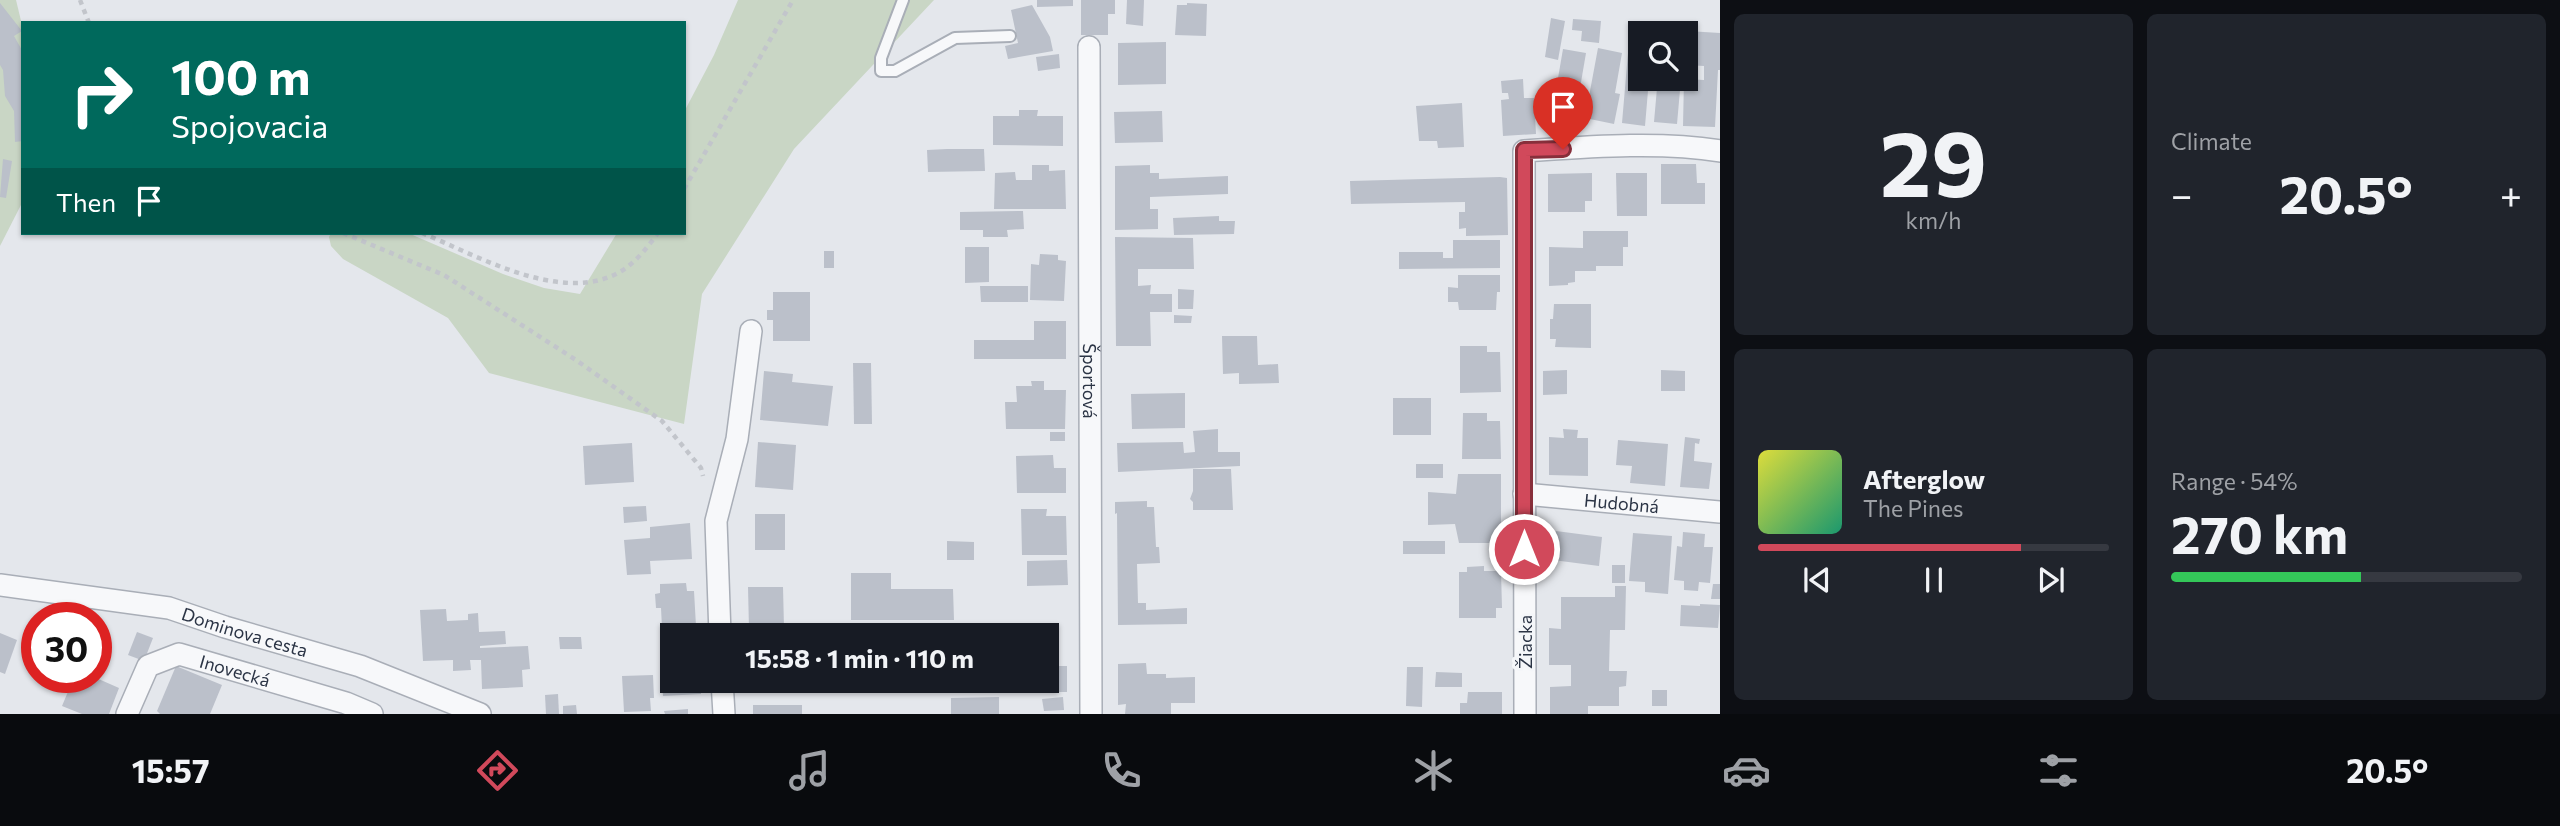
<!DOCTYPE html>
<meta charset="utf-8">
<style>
:root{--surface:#171b24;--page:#20242c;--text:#f1f3f6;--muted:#9ea1a6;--line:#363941;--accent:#d1495b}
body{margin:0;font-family:Commissioner,sans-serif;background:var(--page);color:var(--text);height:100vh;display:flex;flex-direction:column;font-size:26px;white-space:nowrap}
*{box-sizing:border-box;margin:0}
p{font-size:23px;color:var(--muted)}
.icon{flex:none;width:38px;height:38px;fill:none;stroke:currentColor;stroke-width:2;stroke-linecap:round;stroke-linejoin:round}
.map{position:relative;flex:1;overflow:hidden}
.side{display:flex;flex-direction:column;gap:14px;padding:14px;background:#0d0f14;width:840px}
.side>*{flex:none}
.guide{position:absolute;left:21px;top:21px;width:665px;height:214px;border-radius:0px;box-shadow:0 2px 5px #0004;background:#00695c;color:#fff;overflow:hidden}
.tools{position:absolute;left:1628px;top:21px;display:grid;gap:14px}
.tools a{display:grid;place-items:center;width:70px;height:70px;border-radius:0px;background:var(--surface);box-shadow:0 2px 5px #0004;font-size:35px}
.speed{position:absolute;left:21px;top:602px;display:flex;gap:14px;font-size:35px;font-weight:700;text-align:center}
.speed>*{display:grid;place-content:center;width:91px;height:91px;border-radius:50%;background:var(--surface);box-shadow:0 2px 5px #0004;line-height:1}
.speed .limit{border:10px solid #d22;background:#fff;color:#111}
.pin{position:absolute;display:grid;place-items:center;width:60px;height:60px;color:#fff;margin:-72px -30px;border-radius:50% 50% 50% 0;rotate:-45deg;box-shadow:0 0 7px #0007}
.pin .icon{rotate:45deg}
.me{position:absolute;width:77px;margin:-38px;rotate:0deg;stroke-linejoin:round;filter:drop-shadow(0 0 5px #0008)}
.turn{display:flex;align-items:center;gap:24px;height:147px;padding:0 35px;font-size:32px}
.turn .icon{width:91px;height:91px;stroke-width:2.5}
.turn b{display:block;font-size:49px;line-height:60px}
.then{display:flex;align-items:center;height:66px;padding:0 35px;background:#0003;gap:14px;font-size:26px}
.big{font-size:52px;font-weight:700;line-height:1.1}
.side .card{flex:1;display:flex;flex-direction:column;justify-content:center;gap:10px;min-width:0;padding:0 24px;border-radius:10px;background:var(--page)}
.side .dial{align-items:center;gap:0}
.dial b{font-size:91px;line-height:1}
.song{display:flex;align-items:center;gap:21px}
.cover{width:84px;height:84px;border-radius:10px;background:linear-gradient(135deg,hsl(60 70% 55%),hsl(160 70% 35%))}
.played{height:7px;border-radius:4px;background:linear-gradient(90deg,var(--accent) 75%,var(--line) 75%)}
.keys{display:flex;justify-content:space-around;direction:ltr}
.heat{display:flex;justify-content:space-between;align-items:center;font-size:38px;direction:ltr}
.charge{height:10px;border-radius:5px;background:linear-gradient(90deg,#34c759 54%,var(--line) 0)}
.side .tiles{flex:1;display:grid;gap:14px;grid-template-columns:repeat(2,1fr)}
.trip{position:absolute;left:660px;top:623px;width:399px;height:70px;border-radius:0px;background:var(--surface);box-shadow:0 2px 5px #0004;font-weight:700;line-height:70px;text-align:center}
.tabs{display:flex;height:112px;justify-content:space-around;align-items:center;background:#090b0e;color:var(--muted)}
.tabs .icon{width:49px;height:49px}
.tabs .current{color:var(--accent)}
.tabs b{font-size:32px;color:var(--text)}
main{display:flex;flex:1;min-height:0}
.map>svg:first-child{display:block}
.green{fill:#c9d6c5}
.building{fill:#bbc0ca}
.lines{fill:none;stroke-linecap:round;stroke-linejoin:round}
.service-casing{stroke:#a9aeb7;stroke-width:14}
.minor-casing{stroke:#a9aeb7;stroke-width:24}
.path{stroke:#c2c5cb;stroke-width:4.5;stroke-dasharray:5 5;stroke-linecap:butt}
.service{stroke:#f7f8fa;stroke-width:10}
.minor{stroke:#f7f8fa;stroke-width:21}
.route-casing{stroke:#882f3b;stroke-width:18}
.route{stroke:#d1495b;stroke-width:12}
.labels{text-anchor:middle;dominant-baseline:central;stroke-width:6;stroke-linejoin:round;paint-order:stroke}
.street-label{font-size:18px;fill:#2b3445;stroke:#f4f6f9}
</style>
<main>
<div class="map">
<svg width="1720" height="714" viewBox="0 0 1720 714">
<rect width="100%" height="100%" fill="#e4e7ec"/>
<g class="green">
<polygon points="0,0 16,0 23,29 23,201 0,246"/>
<polygon points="738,0 934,0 794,149 702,294 684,424 489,373 448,318 343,259 331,246 329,237 331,233 408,233 503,274 544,288 580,294 617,233 684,233 684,112 714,55"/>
</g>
<g class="building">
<polygon points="1037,0 1073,0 1073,6 1037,7"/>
<polygon points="1081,0 1115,0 1115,14 1108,14 1108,35 1081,35"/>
<polygon points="1127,0 1144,0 1143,26 1126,24"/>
<polygon points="0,3 22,31 14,36 23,52 23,141 15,142 14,111 5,96 3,70 0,65"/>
<polygon points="1187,3 1207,4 1206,36 1175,35 1177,5 1187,5"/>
<polygon points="1032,5 1050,37 1053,51 1008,59 1005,46 1018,43 1011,10"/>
<polygon points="1551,18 1565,21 1558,60 1545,57"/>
<polygon points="1573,19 1601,21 1599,43 1581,41 1582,31 1572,30"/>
<polygon points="1688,31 1720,33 1720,70 1718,70 1715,127 1683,126 1684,79 1704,80 1704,66 1686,65"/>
<polygon points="1166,42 1166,84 1118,85 1118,43"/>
<polygon points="1598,48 1622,53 1615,93 1620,94 1614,124 1585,118"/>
<polygon points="1563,49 1586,53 1575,117 1552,113"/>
<polygon points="1628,53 1640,54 1640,79 1649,79 1645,126 1622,123"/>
<polygon points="1059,54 1060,68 1038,71 1036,57"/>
<polygon points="1523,79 1524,98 1534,98 1536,134 1503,136 1501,100 1509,99 1508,93 1502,93 1501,81"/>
<polygon points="1657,88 1680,90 1677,124 1654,122"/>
<polygon points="1462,103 1464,147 1438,148 1437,141 1419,141 1416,106"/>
<polygon points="1019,110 1038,110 1037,116 1063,116 1063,146 993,145 993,116 1019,116"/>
<polygon points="1162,111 1163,142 1115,143 1114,112"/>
<polygon points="947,149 984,149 985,171 928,172 927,150"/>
<polygon points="3,159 12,161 6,198 0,197"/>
<polygon points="1661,164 1696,164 1697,183 1705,183 1705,204 1661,204"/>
<polygon points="1032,165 1049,165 1049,171 1065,170 1066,209 994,209 995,173 1015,172 1016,180 1032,180"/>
<polygon points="1150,165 1150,173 1159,173 1159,179 1228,176 1228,194 1150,197 1150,209 1158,209 1158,229 1115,230 1115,166"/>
<polygon points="1592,173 1592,201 1585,201 1585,212 1548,212 1548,174"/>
<polygon points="1616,173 1647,173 1647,216 1617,216"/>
<polygon points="1500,177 1507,178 1508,235 1466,236 1466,228 1459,229 1459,212 1465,212 1465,202 1351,204 1350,181"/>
<polygon points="1023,211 1024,229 1007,230 1008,237 983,237 983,230 960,230 960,212"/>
<polygon points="1219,216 1219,221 1235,221 1234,234 1174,235 1173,218"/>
<polygon points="1583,231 1628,231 1628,247 1623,247 1623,266 1596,266 1596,271 1575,271 1575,282 1568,283 1568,285 1549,286 1549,247 1583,248"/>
<polygon points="1115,237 1193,238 1194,269 1138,269 1138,286 1151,285 1150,294 1172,294 1172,312 1150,312 1151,346 1116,346"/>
<polygon points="1453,240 1500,240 1500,268 1399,269 1399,252 1443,252 1443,258 1453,258"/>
<polygon points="965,247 989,247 989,282 965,283"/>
<rect x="824" y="251" width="10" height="17"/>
<polygon points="1040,254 1058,255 1058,260 1066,261 1064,301 1030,300 1031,264 1039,265"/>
<polygon points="1458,275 1500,275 1500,292 1497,292 1496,310 1459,310 1458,302 1448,302 1448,287 1458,288"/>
<polygon points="980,286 1028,286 1028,302 981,302"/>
<polygon points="1178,289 1194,290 1193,309 1178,309"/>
<polygon points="773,292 810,292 810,341 773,341 773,320 767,320 767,310 773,310"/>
<polygon points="1554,304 1591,304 1591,348 1555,347 1556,339 1550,339 1550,319 1553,319"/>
<polygon points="1174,315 1192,316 1191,323 1174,323"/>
<polygon points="1034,321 1066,321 1066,359 974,359 974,340 1034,340"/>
<polygon points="1222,336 1257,336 1258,365 1278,364 1279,383 1239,384 1239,373 1223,374"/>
<polygon points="1460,346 1487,346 1487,352 1500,352 1501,392 1460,393"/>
<polygon points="853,363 871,363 872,424 854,424"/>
<polygon points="1567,370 1567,394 1543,395 1543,371"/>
<polygon points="1661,370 1685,371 1685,391 1661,391"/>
<polygon points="764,371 793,374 792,382 833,386 828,426 760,420"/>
<polygon points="1031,381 1044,381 1044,390 1066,390 1065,429 1006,429 1005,402 1017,402 1016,386 1032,386"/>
<polygon points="1185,393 1185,428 1132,429 1131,394"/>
<rect x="1393" y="398" width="38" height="37"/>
<polygon points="1463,413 1487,413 1487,421 1500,421 1501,459 1462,459"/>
<polygon points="1218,429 1218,452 1240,452 1240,466 1118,472 1117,443 1183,442 1184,453 1195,452 1193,431"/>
<polygon points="1563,429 1578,430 1577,438 1588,438 1588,476 1549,475 1549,437 1564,438"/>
<rect x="1050" y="432" width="15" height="9"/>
<polygon points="1685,437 1700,439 1699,444 1695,443 1694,461 1712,463 1709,489 1680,487"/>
<polygon points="1618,440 1668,444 1665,486 1630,483 1632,466 1616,465"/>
<polygon points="758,442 796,445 793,490 755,487"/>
<polygon points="632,443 634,482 585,485 583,446"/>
<polygon points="1053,455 1054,468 1066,468 1066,493 1017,493 1016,456"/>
<rect x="1416" y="464" width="27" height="14"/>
<polygon points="1193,469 1231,469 1233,510 1193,510 1193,502 1190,499 1193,491"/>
<polygon points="1458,474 1501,474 1501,543 1459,543 1455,524 1428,525 1428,492 1456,494"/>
<polygon points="1147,501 1147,507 1154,507 1156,547 1159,547 1160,563 1137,564 1138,603 1146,603 1146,610 1187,608 1187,624 1118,625 1117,513 1115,514 1115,502"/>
<polygon points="646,506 647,521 624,523 623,507"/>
<polygon points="1021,509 1047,509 1046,516 1066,516 1067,555 1022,555"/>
<rect x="755" y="514" width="30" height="36"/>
<polygon points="690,523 692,559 650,561 651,574 627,575 624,540 650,538 650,527"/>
<polygon points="1556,531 1602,537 1599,566 1553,560"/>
<polygon points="1683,532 1705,534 1704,547 1713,547 1710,583 1699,582 1698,591 1684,590 1684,581 1674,580 1677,546 1682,547"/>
<polygon points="1633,533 1672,536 1668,594 1645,592 1645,582 1629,581"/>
<polygon points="947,541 974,542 974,560 947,560"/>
<rect x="1403" y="541" width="42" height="13"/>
<polygon points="1067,560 1068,585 1027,586 1027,561"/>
<rect x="1612" y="565" width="13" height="18"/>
<polygon points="1484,566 1484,571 1501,571 1502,608 1496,608 1496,618 1459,618 1459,572 1467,572 1467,567"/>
<polygon points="851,573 891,573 891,589 953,589 954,620 851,620"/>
<polygon points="686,583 687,591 694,591 696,626 662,628 661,608 656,608 655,594 660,593 660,584"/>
<polygon points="1713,584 1720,584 1720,599 1711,599"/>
<polygon points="1615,586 1626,586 1625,630 1610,630 1609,671 1627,671 1626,686 1619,687 1619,706 1588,706 1588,714 1550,714 1550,687 1571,686 1571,665 1549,665 1549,628 1561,629 1561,597 1615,597"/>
<polygon points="748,587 783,587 784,628 749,629"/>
<polygon points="1700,604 1720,605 1718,628 1680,626 1681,605 1700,606"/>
<polygon points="446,609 447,621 468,620 468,614 478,613 479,632 505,631 506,644 480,646 480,648 528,646 530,669 522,670 523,687 482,689 481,660 470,660 471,670 453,671 453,660 423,661 420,610"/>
<polygon points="838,627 868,628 868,635 838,635"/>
<polygon points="137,632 153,638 144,661 128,655"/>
<polygon points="0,633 17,640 5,674 0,672"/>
<polygon points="559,637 581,637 582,649 560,649"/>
<polygon points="672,649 672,681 700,681 701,694 663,696 660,650"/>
<polygon points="1146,663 1147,674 1166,674 1166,678 1195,677 1195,703 1171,703 1171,714 1125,714 1126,704 1118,705 1118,664"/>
<polygon points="176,666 222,685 210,714 160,714 157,711"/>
<polygon points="1048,666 1067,666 1067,692 1011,692 1011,681 1046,681"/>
<polygon points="1407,667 1423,667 1422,707 1406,706"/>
<polygon points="1436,672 1462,673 1462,687 1435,687"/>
<polygon points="653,675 654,698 650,698 651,711 624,712 622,676"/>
<polygon points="83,677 94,677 119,688 109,714 82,714 62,706 72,682 79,685"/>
<rect x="759" y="681" width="34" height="9"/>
<rect x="841" y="681" width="38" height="11"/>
<rect x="1652" y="690" width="15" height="16"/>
<polygon points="1468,692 1502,692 1502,714 1460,714 1460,703 1467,703"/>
<polygon points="558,694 559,714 546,714 545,695"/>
<polygon points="999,697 999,714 951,714 951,698"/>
<polygon points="1063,697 1064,710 1044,711 1042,699"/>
<polygon points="576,705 577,714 563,714 563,706"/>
<rect x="753" y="705" width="49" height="9"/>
<polygon points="688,709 688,714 665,714 664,711"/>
</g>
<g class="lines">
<g class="service-casing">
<polyline id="service" points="903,0 881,58 881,71 895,71 955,38 1010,36"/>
</g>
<g class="minor-casing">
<g id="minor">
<path id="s1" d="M1089,47L1091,714"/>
<path id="s2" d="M1524,494L1720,512"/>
<path id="s3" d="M0,585L169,608L225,627L360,666L480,714"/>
<polyline points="720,635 716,521 737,439 751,331"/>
<polyline points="722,681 724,714"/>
<path id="s4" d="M127,714L148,666L179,654L346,703L372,714"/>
<path d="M1525,714L1524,151C1586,147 1659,141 1720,151"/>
</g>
</g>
<g class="path">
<polyline points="80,0 89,23"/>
<polyline points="684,189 793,0"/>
<polyline points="343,233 444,275 576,360 662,421 701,468 703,476"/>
<path d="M422,233C476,255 558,303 616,274C634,265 647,248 658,233"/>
</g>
<use href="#service" class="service"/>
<use href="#minor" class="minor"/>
</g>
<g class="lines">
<g class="route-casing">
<polyline id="route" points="1524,549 1524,150 1563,149"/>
</g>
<use href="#route" class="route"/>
</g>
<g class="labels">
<g class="street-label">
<text stroke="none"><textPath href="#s1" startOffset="334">Športová</textPath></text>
<text stroke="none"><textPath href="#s2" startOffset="98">Hudobná</textPath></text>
<text stroke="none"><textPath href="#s3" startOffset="250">Dominova cesta</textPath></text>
<text transform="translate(1525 642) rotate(-90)">Žiacka</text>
<text stroke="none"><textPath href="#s4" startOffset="144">Inovecká</textPath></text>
</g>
</g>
</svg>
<div class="tools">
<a><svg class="icon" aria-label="search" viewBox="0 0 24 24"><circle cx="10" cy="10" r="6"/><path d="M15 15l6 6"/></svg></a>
</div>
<div class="speed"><div class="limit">30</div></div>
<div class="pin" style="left:1563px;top:149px;background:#d93025"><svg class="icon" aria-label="arrive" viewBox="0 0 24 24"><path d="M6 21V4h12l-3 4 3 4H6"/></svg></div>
<svg class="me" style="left:1524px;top:549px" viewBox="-20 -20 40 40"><circle r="17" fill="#d1495b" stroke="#fff" stroke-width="3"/><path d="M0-11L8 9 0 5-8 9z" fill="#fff"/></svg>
<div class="trip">15:58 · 1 min · 110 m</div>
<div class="guide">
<div class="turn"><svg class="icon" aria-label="right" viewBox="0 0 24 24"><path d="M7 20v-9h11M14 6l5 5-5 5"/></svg><div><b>100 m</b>Spojovacia</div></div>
<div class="then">Then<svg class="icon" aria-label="arrive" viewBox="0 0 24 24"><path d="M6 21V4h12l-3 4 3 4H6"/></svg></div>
</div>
</div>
<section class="side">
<div class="tiles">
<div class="card dial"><b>29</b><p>km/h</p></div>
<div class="card"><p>Climate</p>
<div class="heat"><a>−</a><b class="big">20.5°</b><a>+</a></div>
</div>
<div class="card">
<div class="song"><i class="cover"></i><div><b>Afterglow</b><p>The Pines</p></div></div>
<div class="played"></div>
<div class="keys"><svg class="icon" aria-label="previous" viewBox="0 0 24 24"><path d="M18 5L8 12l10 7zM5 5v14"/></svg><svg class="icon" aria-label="pause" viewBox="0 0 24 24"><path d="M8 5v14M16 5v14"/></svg><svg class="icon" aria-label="next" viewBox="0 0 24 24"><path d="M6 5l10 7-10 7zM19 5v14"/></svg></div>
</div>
<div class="card"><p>Range · 54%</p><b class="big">270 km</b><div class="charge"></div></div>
</div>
</section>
</main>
<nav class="tabs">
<b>15:57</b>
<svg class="icon current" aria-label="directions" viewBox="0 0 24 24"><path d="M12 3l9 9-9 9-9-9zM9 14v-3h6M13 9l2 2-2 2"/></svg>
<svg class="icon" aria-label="music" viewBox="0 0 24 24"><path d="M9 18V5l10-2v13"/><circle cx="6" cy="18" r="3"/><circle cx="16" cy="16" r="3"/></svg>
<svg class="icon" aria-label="phone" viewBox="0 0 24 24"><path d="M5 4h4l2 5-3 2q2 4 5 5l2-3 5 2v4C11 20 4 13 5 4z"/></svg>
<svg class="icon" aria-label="climate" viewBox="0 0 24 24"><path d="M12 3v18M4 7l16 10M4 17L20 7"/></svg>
<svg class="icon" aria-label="car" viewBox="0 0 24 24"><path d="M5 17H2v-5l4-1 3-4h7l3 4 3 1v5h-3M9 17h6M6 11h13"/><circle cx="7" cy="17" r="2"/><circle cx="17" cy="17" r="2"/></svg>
<svg class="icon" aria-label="filters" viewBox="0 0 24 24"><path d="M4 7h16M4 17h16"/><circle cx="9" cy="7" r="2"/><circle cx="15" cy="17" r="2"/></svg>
<b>20.5°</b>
</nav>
